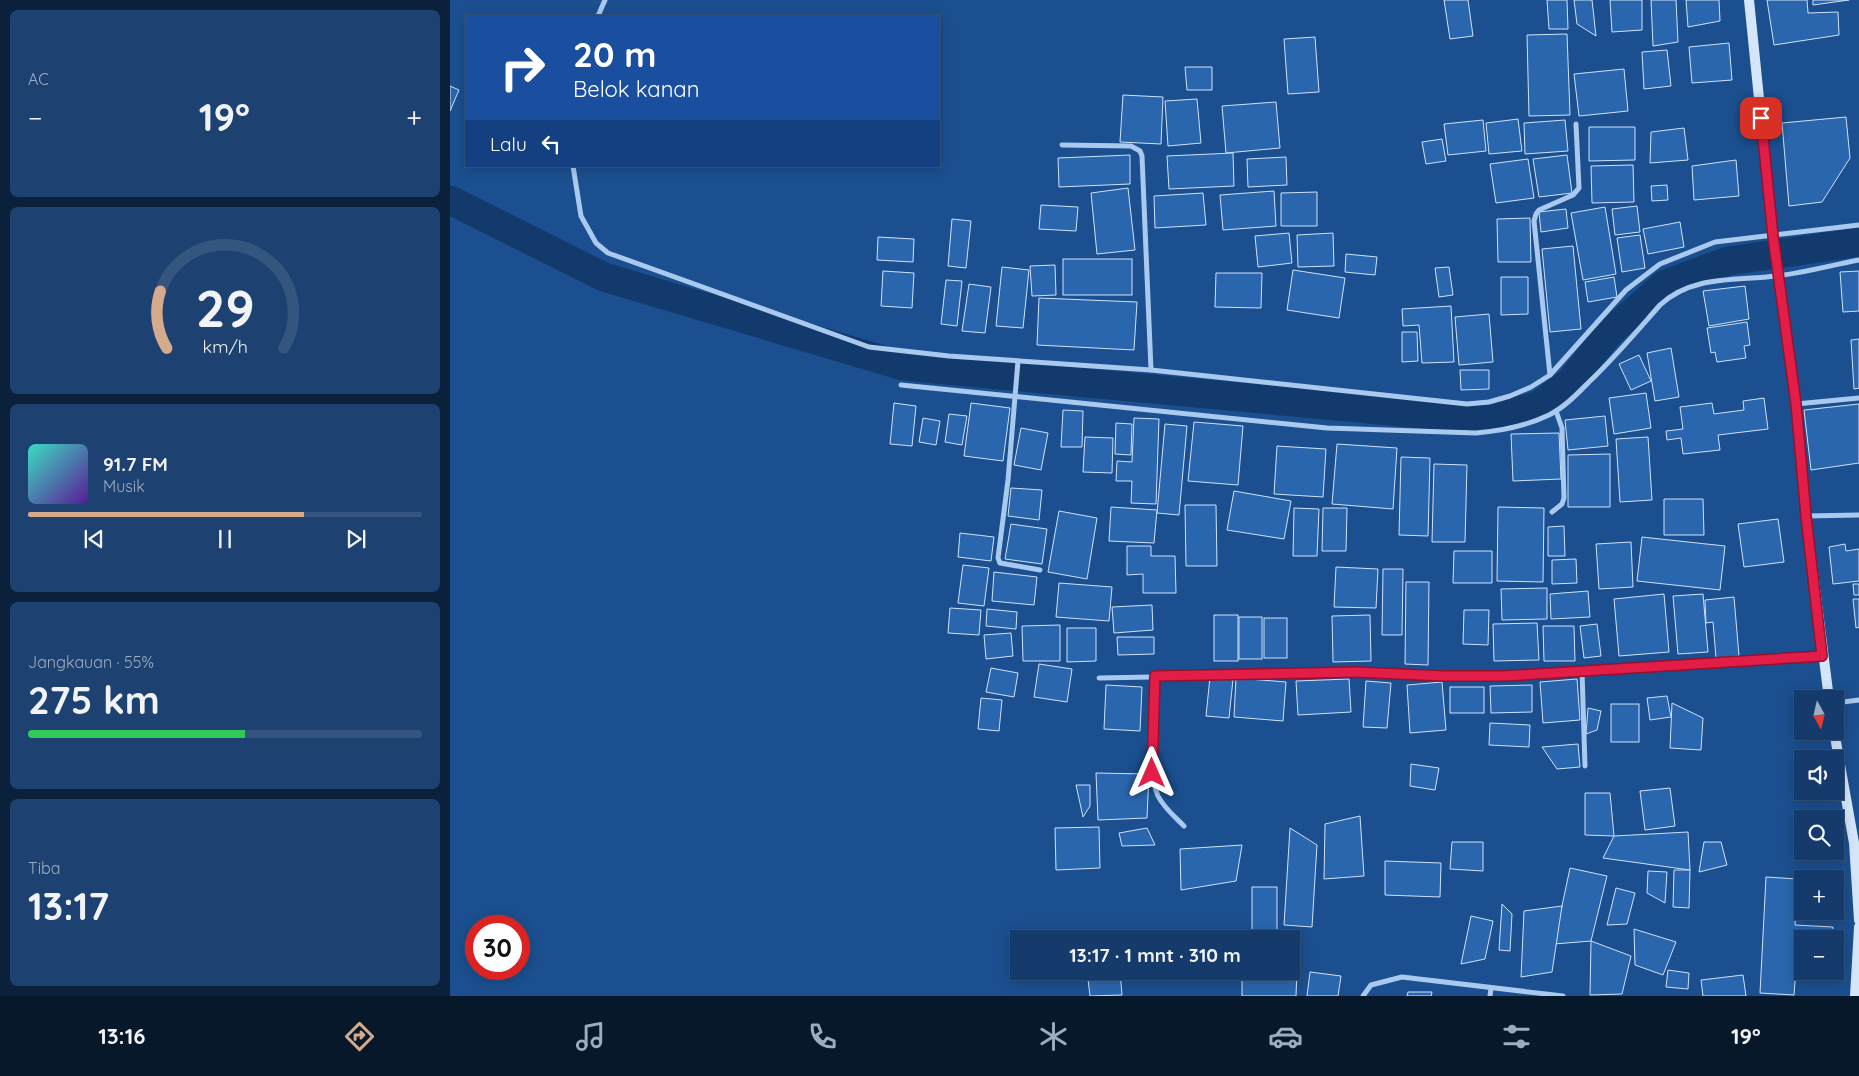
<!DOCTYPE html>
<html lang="id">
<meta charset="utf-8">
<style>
:root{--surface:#143b6b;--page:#1d4271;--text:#f1f3f6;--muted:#9dadc1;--line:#33557e;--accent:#d6ab8b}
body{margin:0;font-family:Quicksand,sans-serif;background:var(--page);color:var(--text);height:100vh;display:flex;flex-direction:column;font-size:19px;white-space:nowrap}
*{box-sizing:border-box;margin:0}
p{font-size:16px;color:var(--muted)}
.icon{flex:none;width:28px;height:28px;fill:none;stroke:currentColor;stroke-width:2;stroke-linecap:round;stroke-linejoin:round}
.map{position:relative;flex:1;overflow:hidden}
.side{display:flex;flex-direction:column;gap:10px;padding:10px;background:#0b203b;width:450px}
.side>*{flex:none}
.banner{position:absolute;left:15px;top:15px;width:475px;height:152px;border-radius:0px;box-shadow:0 2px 12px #0003,0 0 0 1px var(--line);background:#1a4fa0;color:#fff;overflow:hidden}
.needle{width:32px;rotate:172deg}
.tools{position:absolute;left:1344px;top:690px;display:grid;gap:10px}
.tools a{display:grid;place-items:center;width:50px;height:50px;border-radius:0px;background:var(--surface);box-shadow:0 2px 12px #0003,0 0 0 1px var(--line);font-size:25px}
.speed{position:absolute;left:15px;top:915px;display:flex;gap:10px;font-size:25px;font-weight:700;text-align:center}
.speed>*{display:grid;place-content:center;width:65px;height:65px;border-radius:50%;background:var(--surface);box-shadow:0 2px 12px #0003,0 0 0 1px var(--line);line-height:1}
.speed .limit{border:8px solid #d22;background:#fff;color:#111}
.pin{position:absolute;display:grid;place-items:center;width:42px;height:42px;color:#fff;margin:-21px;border-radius:10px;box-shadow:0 2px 8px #0006}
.me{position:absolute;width:55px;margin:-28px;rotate:0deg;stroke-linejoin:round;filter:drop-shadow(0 0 4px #0008)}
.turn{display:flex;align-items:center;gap:18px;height:105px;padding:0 25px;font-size:22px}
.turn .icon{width:65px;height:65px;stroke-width:2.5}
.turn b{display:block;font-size:35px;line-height:42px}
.then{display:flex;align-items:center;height:48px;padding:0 25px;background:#0003;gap:10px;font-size:19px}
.big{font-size:38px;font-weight:700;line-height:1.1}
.side .tile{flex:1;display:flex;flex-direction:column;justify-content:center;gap:8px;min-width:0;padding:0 18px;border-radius:8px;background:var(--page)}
.side .dial{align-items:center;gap:0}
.dial svg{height:130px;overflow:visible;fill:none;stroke:var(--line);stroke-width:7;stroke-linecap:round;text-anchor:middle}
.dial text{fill:var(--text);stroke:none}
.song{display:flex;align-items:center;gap:15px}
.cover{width:60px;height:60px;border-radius:8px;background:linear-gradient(135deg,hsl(170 70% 55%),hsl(270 70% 35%))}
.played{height:5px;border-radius:2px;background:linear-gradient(90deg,var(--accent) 70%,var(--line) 70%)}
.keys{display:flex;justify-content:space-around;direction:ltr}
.heat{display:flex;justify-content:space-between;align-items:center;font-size:28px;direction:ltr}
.charge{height:8px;border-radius:4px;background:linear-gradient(90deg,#34c759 55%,var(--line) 0)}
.trip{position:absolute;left:560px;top:930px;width:290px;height:50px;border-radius:0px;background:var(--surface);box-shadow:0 2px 12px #0003,0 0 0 1px var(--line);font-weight:700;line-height:50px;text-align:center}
.tabs{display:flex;height:80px;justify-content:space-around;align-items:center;background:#08182b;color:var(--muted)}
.tabs .icon{width:35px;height:35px}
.tabs .current{color:var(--accent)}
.tabs b{font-size:22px;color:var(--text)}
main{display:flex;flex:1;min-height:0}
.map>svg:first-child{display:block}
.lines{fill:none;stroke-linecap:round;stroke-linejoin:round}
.canal{stroke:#123a6d;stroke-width:29}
.building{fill:#2a66ad;stroke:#cfe3fa}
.street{stroke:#a9c9ee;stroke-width:5}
.secondary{stroke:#d6e6fa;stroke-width:10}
.route-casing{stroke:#92132f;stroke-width:12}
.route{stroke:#e11d48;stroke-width:9}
</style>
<main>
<section class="side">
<div class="tile"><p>AC</p>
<div class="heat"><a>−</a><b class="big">19°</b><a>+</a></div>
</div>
<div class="tile dial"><svg viewBox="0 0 100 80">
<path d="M14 69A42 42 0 1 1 86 69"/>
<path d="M14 69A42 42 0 0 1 10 34" stroke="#d6ab8b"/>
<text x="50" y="56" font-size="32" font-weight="700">29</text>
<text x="50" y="72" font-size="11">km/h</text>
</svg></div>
<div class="tile">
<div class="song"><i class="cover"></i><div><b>91.7 FM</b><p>Musik</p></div></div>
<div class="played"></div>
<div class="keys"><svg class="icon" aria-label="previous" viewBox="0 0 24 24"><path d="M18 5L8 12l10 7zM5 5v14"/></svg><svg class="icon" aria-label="pause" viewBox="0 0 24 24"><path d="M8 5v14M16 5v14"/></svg><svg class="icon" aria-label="next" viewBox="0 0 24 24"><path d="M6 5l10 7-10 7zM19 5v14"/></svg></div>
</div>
<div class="tile"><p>Jangkauan · 55%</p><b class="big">275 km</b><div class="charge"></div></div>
<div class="tile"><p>Tiba</p><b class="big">13:17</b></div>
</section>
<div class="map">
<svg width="1409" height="996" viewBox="0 0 1409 996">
<rect width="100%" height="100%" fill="#1b4f8f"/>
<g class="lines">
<polyline class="canal" points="0,200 154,277 453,366 1038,420 1089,405 1121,381 1159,333 1215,284 1278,261 1409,242"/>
</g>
<g class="building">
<polygon points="994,0 1018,0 1023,36 1000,39"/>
<polygon points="1097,0 1117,0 1118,29 1099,29"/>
<polygon points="1124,0 1142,0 1146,36 1127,24"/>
<polygon points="1160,0 1192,0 1192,30 1162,32"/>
<polygon points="1201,0 1226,0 1228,42 1203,46"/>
<polygon points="1236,0 1269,0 1270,21 1238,27"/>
<polygon points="1317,0 1357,0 1358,13 1388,12 1389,35 1324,45"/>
<polygon points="1363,0 1399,0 1363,5"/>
<polygon points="1117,34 1120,115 1079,116 1077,35"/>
<polygon points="865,37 869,92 838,94 834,39"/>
<polygon points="1279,43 1282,80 1242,83 1239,47"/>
<polygon points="1217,50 1221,86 1194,89 1192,52"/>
<polygon points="735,67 762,67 762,90 737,90"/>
<polygon points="1174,69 1178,111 1129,116 1124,74"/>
<polygon points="0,86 9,90 0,111"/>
<polygon points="673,95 713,97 711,144 670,142"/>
<polygon points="747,99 751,143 718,146 715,101"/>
<polygon points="826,102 830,148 776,153 772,106"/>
<polygon points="1396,117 1400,158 1372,202 1339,206 1332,123"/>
<polygon points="1068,119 1072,151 1039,154 1036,123"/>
<polygon points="1033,120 1036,151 998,155 994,124"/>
<polygon points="1115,120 1118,151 1075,154 1074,123"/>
<polygon points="1139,127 1185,127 1185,160 1139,161"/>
<polygon points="1234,128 1238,160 1200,163 1201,132"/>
<polygon points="992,139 996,161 976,164 972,142"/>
<polygon points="783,153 784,186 719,189 717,156"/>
<polygon points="680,155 680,184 609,187 608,158"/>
<polygon points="1117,155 1122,193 1089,197 1083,159"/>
<polygon points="836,157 837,185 798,187 797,159"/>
<polygon points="1078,159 1084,198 1046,203 1040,164"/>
<polygon points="1286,160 1289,196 1244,200 1242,166"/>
<polygon points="1183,165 1184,202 1142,203 1141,166"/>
<polygon points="1217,185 1218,200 1202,201 1201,186"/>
<polygon points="678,188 685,250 647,254 641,193"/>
<polygon points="824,191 826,226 773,230 770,195"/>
<polygon points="867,192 867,226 831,226 831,193"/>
<polygon points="753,193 756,225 705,228 704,196"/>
<polygon points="591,205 628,207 626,231 589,229"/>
<polygon points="1187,206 1190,232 1165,235 1162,209"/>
<polygon points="1155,207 1166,274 1133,280 1121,213"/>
<polygon points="1116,209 1118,228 1091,232 1089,212"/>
<polygon points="1080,218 1081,262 1048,262 1047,219"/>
<polygon points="502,219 521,221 516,268 498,266"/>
<polygon points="1230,222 1234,247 1198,254 1193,229"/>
<polygon points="839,233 842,263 808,267 805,236"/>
<polygon points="883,233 884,266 848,267 847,235"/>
<polygon points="1190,235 1195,268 1172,272 1167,238"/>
<polygon points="428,237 464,239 463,262 427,260"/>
<polygon points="1123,246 1131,329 1100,332 1092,249"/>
<polygon points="896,254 927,257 925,275 895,272"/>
<rect x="613" y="259" width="69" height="36"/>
<polygon points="605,265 606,295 582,296 580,266"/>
<polygon points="552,267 579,270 573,328 546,326"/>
<polygon points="999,267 1003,295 989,297 985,268"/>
<polygon points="843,270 895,278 889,318 837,310"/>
<polygon points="433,271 464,273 462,308 431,306"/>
<polygon points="1409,271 1409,311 1393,312 1390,272"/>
<polygon points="766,273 812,273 811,308 765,307"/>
<polygon points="1051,277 1078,277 1078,314 1051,315"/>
<polygon points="1164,277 1167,297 1138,302 1135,282"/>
<polygon points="496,280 512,281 507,326 491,324"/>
<polygon points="519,284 541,287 535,333 512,331"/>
<polygon points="1295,286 1299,319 1259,326 1253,291"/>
<polygon points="589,298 687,302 684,350 587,345"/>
<polygon points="1001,306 1004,362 972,363 969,325 953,326 952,309"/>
<polygon points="1039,314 1043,362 1009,365 1005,317"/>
<polygon points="1297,322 1300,345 1294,346 1296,358 1267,362 1265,352 1261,353 1257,328"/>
<polygon points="952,332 967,332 968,361 952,362"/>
<polygon points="1409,339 1409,388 1404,389 1401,340"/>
<polygon points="1221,348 1229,397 1205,401 1197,353"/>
<polygon points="1189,355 1201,381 1181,390 1169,364"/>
<polygon points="1010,370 1039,370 1039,389 1011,390"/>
<polygon points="1196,393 1201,428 1164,434 1159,398"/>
<polygon points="1314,398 1318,429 1268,435 1270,450 1233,454 1231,438 1217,440 1216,431 1233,429 1230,407 1262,403 1264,414 1294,410 1293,401"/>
<polygon points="444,403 466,406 462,446 440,444"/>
<polygon points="521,403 560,408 553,461 514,456"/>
<polygon points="1409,404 1409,463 1361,470 1354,410"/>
<polygon points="613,410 633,411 632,447 611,447"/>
<polygon points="499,414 517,416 512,445 495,442"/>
<polygon points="1155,416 1158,446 1118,450 1115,420"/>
<polygon points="473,418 490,421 486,445 469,442"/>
<polygon points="684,418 709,419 706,504 681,503 682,481 666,481 667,461 682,462"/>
<polygon points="744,422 793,426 788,485 738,481"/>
<polygon points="666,423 682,424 681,455 665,454"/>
<polygon points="715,424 737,426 729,515 707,513"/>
<polygon points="571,428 598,433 591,470 564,465"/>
<polygon points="1109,433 1111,479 1063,481 1061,434"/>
<polygon points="635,437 663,438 662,473 633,472"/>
<polygon points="1198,437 1202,500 1170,502 1166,439"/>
<polygon points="887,444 947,448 943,509 882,504"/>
<polygon points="827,446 876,449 873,497 824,494"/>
<polygon points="1160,454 1160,507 1118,507 1118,455"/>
<polygon points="951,457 980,458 978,536 949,535"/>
<polygon points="984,464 1017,465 1015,542 982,542"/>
<polygon points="561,488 592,490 589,520 558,516"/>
<polygon points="784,491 841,501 834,539 777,530"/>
<polygon points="1214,499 1253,499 1254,535 1214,535"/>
<polygon points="735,505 766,505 767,566 736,566"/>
<polygon points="661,507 707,510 704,543 659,541"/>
<polygon points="1048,507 1094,508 1093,582 1047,581"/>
<polygon points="844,508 869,509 867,556 843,556"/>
<polygon points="873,508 897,508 896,551 872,551"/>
<polygon points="609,511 647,518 637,579 598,572"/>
<polygon points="1328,519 1334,562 1294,567 1288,524"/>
<polygon points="561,524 597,529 592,564 555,559"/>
<polygon points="1114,526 1115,556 1098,556 1098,527"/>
<polygon points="510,533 544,537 541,561 508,557"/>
<polygon points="1192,537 1275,546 1270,590 1187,581"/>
<polygon points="1181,542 1183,587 1149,589 1146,544"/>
<polygon points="1395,544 1396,551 1409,549 1409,581 1383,584 1379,547"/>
<polygon points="677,546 701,546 701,556 725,556 726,593 693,593 693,574 677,575"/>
<polygon points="1004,551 1042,551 1042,583 1003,583"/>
<polygon points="1126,559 1127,583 1102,584 1102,560"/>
<polygon points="513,565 539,568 534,606 508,603"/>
<polygon points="886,567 928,569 926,608 884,607"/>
<polygon points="933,569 953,569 952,635 932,635"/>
<polygon points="544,572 587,577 584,605 542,601"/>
<polygon points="956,582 979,582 978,665 955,664"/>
<polygon points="609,583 662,587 659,621 606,617"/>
<polygon points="1403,584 1409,584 1409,595 1404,595"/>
<polygon points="1097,588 1097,619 1052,620 1051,589"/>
<polygon points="1138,591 1140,617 1101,619 1100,594"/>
<polygon points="1214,594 1219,652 1169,656 1164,599"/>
<polygon points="1253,594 1258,652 1228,654 1223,596"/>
<polygon points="1284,597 1289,656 1266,658 1263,622 1256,623 1255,600"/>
<polygon points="1403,599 1409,599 1409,627 1406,628"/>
<polygon points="702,605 703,630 664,633 662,607"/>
<polygon points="500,608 531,610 529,635 498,633"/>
<polygon points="537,609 567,612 566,629 536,626"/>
<polygon points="1014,610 1039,610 1038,645 1013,644"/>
<rect x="764" y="615" width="24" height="46"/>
<polygon points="920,615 921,661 883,662 882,616"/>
<rect x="789" y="617" width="23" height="42"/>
<rect x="814" y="618" width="23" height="40"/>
<polygon points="1087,623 1089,660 1044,661 1043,624"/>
<polygon points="1147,624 1151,656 1134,658 1130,626"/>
<polygon points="610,625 610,661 573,661 572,626"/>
<polygon points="1093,626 1124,626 1125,661 1094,661"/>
<polygon points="617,628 646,628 646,661 617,662"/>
<polygon points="561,633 563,656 536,659 534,635"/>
<polygon points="667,637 704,637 704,654 668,655"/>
<polygon points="589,664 622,669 617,702 584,697"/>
<polygon points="541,668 568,673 564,697 536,692"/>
<polygon points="760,677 783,679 779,718 756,716"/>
<polygon points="786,678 836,682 833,721 784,717"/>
<polygon points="899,679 901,712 848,715 846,681"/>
<polygon points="1127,679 1130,720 1093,723 1090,682"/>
<polygon points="916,681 941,683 937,728 913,727"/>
<polygon points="992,682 996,730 960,733 957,685"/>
<polygon points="656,685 692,687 690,731 654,729"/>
<polygon points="1082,685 1082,712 1041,713 1040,686"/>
<rect x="1000" y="687" width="34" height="26"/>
<polygon points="1217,696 1221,717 1200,720 1197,698"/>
<polygon points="531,698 552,700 549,731 528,729"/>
<polygon points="1222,703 1253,718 1251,750 1220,748"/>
<rect x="1161" y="704" width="28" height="38"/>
<polygon points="1138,708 1151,711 1147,730 1136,734"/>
<polygon points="1040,723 1080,725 1079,747 1039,745"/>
<polygon points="1128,744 1130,767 1107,769 1092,747"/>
<polygon points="961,764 989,768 985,790 960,786"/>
<polygon points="646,773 699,774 697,818 648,820"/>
<polygon points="626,785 640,785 640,806 633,817"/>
<polygon points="1220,788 1225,826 1195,830 1190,791"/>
<polygon points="1135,793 1160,793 1164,836 1135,835"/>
<polygon points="910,816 914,876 874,879 875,824"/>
<polygon points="649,827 650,868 606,870 605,828"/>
<polygon points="697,828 705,845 672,846 669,833"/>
<polygon points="840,828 867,845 862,927 834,925"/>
<polygon points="1238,832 1240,870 1153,858 1164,836"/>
<polygon points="1002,842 1033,842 1033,871 1000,869"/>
<polygon points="1254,842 1271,842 1277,865 1249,872"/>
<polygon points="792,845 786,881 731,890 730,849"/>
<polygon points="935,861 991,863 990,897 935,895"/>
<polygon points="1120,868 1157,876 1141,941 1104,944"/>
<polygon points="1224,870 1240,870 1239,908 1223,907"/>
<polygon points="1198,871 1217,872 1215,903 1197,893"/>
<polygon points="1316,877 1348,879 1345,925 1383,927 1382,939 1352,939 1352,969 1346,969 1344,995 1310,993"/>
<rect x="802" y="887" width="25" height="47"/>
<polygon points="1166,888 1185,893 1177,924 1157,925"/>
<polygon points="1052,904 1062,914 1060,951 1049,950"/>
<polygon points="1112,906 1102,972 1071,977 1074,911"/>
<polygon points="1021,916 1043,921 1035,959 1011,964"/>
<polygon points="1184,929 1226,942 1213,975 1185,965"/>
<rect x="685" y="933" width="29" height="6"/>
<polygon points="1141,941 1181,956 1172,994 1140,995"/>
<polygon points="841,970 847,970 846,996 792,996 792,971"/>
<polygon points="1218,970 1239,973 1238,989 1216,987"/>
<polygon points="637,971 670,971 672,995 640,996"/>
<polygon points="860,972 891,976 888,996 857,996"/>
<polygon points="1293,975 1296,996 1253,996 1251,980"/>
<polygon points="958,992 982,992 981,996 957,996"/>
</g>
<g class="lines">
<g class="street">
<polyline points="148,16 155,0"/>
<polyline points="612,145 681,146 690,151 692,156 701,370"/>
<polyline points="123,166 131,216 146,243 158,253 419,347 499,356 701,370 1017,404 1039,402 1060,396 1081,387 1100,375 1176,290 1210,264 1265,242 1409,225"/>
<polyline points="568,361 558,480 548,558 550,563 590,570"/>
<polyline points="1100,375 1084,221 1086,214 1089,210 1123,195 1129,188 1126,124"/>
<path d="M451,385L877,428L1026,433C1051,431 1076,426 1099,415C1115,407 1128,393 1140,381C1165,357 1187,331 1210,305C1242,275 1286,281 1326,276C1354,273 1382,265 1409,260"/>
<polyline points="1346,404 1409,398"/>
<polyline points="1102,512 1112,504 1114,498 1112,428 1106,411"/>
<polyline points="1356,516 1409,515"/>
<polyline points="1132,671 1135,766"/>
<path d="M705,677C704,707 696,770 708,796C714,808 725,817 734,826"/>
<polyline points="649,678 906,673 994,676 1054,676 1373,656"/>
<polyline points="1385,703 1409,700"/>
<polyline points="913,996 921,985 952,977 1113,996"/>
<polyline points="1040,996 1041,988"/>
</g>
<g class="secondary">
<polyline points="1299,0 1323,236 1346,404 1356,516 1379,699"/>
<polyline points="1384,731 1404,843 1409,920"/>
<polyline points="1405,996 1409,927"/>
</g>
</g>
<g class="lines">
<g class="route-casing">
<polyline id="route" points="702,773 705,676 906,672 994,676 1054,676 1372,656 1356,516 1346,404 1323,236 1311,118"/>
</g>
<use href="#route" class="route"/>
</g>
</svg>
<div class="tools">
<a><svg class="needle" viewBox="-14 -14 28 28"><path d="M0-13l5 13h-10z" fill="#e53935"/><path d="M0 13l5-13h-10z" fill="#9dadc1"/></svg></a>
<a><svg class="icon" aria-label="sound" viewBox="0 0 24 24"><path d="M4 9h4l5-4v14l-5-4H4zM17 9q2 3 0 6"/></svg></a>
<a><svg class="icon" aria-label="search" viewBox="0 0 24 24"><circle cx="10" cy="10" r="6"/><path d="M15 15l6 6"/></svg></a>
<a>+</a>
<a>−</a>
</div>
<div class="speed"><div class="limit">30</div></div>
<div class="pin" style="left:1311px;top:118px;background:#d93025"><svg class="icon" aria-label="arrive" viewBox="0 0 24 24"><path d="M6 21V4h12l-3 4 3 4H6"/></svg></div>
<svg class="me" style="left:702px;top:773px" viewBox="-20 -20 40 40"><path d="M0-17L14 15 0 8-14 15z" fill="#e11d48" stroke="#fff" stroke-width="4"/></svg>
<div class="trip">13:17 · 1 mnt · 310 m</div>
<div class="banner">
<div class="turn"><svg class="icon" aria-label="right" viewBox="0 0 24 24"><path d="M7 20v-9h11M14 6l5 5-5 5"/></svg><div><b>20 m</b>Belok kanan</div></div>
<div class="then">Lalu<svg class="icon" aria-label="left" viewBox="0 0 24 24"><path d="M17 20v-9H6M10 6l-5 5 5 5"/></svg></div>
</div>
</div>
</main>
<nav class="tabs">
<b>13:16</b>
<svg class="icon current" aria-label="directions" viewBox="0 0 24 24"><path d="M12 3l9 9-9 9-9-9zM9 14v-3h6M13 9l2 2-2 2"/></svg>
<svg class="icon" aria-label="music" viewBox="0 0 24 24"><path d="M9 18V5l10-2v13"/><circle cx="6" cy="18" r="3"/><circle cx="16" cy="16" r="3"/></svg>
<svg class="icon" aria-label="phone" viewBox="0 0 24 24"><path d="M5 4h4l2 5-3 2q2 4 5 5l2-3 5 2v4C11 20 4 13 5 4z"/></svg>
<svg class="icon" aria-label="climate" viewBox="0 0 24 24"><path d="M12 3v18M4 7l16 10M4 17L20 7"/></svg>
<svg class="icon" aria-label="car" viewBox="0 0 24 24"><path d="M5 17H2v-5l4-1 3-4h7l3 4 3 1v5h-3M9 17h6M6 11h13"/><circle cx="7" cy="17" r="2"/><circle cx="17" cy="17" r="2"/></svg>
<svg class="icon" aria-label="filters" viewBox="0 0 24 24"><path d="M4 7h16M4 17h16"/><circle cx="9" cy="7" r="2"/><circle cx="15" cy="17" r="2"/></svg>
<b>19°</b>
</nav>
